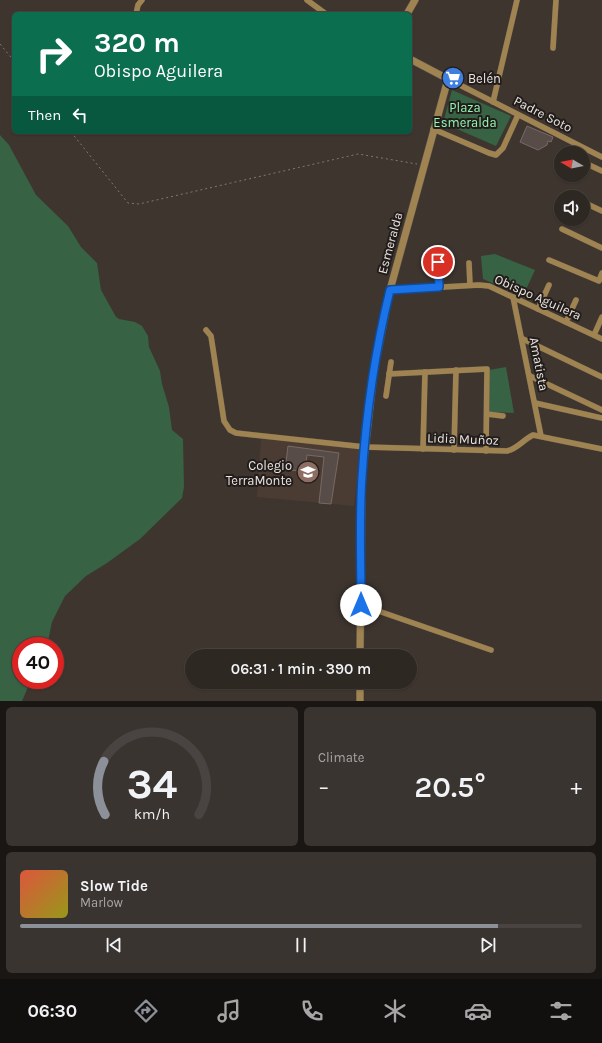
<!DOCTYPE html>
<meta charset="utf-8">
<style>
:root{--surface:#2e2823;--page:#3a3430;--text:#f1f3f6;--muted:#a7a6a6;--line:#494441;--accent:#8c9099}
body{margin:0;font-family:Karla,sans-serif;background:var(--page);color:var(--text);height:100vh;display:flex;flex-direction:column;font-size:15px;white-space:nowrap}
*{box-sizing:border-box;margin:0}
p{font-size:13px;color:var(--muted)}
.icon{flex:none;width:22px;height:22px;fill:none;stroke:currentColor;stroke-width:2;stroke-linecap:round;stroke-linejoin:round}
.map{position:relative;height:701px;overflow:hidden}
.side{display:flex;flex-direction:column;gap:6px;padding:6px;background:#191613;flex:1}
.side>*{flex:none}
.banner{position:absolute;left:12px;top:12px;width:400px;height:122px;border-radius:6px;box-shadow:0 1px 3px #0004,0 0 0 1px var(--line);background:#0b6e4f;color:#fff;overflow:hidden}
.needle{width:26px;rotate:280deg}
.fabs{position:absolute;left:554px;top:146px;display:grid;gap:8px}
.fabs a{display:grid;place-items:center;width:36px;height:36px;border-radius:50%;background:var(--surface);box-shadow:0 1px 3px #0004,0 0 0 1px var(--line);font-size:20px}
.speed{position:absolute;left:12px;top:637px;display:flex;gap:8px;font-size:20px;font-weight:700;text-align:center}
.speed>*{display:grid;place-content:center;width:52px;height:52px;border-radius:50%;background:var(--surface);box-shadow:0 1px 3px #0004,0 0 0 1px var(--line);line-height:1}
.speed .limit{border:6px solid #d22;background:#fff;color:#111}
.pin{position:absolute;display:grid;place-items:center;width:34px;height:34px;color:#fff;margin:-17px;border:2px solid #fff;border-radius:50%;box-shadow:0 1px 4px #0007}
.me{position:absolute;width:44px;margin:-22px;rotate:0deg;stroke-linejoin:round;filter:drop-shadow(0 0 3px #0008)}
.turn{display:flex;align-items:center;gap:14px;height:84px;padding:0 16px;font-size:18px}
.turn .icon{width:52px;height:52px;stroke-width:2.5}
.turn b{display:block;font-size:28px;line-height:34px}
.then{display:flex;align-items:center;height:38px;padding:0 16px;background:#0003;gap:8px;font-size:15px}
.big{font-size:30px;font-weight:600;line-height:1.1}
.side .card{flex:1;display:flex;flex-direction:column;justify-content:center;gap:6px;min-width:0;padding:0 14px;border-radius:6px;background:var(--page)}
.side .dial{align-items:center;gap:0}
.dial svg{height:104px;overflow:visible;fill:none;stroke:var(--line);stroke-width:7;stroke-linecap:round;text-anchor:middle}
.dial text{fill:var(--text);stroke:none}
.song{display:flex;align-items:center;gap:12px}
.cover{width:48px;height:48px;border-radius:6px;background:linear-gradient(135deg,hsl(10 70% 55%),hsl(60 70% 35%))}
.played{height:4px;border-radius:2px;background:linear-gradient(90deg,var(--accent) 85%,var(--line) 85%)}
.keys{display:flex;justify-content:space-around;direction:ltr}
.heat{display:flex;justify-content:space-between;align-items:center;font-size:22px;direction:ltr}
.side .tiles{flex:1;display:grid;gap:6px;grid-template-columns:1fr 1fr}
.card:last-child{grid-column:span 2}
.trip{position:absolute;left:185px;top:649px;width:232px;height:40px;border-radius:20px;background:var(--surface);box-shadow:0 1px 3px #0004,0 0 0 1px var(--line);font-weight:600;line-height:40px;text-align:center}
.tabs{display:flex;height:64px;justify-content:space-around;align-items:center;background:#12100e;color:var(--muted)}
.tabs .icon{width:28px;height:28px}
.tabs .active{color:var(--accent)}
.tabs b{font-size:18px;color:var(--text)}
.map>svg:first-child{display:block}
.built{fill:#4b3c33}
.green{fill:#376244}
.building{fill:#584c49;stroke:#766966}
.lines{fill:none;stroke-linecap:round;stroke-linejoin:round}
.minor-casing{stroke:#5a514b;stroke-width:6}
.tertiary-casing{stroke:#5a514b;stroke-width:8}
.path{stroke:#807973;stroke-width:1;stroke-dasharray:2 3;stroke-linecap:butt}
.minor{stroke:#9f8351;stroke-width:5.5}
.tertiary{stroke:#9f8351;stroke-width:7}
.route-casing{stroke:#114b97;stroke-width:10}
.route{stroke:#1a73e8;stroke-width:7}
.labels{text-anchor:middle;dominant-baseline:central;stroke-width:4;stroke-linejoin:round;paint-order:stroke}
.poi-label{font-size:13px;fill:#ebe5e1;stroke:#221d1b;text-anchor:start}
.park-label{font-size:13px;fill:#91f7b1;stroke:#221d1b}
.street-label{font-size:13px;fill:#ebe5e1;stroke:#221d1b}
</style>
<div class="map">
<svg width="602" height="701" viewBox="0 0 602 701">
<rect width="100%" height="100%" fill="#3e352f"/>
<polygon class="built" points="261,439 361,448 354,506 257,497"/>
<g class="green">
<polygon points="452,90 511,116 496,146 443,123"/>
<polygon points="0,135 9,145 36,195 68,226 81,247 97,263 101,290 116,317 119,319 135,322 142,326 148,336 149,347 160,371 162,384 169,407 172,430 183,439 184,487 182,498 140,539 107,563 86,576 65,596 52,622 47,646 21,646 21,680 31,680 22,701 0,701"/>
<polygon points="495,254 535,270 523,296 483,279 481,256"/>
<polygon points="506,367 514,413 488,412 489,370"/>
</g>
<g class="building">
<polygon points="527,126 553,137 551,142 548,141 547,145 538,150 520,142"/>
<polygon points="288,446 339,453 331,504 319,503 324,457 307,455 305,471 285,470"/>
</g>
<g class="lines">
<g class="minor-casing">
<g id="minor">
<polyline points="307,0 326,14"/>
<polyline points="136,14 138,5 142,0"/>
<polyline points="553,48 556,0"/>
<polyline points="448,79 602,157"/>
<polyline points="493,102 517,0"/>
<polyline points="433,129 489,153 496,155 503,148 518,115"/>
<polyline points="585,163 602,171"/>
<polyline points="583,202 602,211"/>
<polyline points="562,229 602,248"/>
<polyline points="549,260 599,281 602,273"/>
<polyline points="438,262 439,287"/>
<polyline points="469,263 470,285"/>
<polyline points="390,290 479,285 489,286 602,339"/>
<polyline points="513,297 541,436"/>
<polyline points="538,309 549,285"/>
<polyline points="566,322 576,300"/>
<path d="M206,330L211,336L224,421L230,430L236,433L365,447L507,451C517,449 523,440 533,435L602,449"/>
<polyline points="594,335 602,317"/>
<polyline points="523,339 602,377"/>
<polyline points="389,374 487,369 486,451"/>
<polyline points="530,376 602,410"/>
<polyline points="386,396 391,362"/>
<polyline points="535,403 602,418"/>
<polyline points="487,414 503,416"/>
<polyline points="423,449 425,372"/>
<polyline points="454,450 456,370"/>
<polyline points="361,605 491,650"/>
</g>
</g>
<g class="tertiary-casing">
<g id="tertiary">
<polyline points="407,14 415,0"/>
<polyline points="360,656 362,477 374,371 390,290 448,79 410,59"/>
<polyline points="360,701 360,682"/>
</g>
</g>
<g class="path">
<polyline points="0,44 14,61"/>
<polyline points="71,132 128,203 139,204 358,154 417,164"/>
</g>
<use href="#minor" class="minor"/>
<use href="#tertiary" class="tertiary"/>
</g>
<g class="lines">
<g class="route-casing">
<path id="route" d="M361,605C361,562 359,519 362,477C366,414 375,351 390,290L439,287L438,262"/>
</g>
<use href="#route" class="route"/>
</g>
<defs>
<g id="supermarket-disc" transform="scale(1.15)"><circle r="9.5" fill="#3f7fe0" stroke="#221d1b"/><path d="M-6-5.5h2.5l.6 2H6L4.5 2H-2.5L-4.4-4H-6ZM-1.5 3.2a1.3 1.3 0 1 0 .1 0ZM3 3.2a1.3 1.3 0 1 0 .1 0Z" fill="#fff"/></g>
<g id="school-disc" transform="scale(1.15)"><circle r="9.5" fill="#8d6e63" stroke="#221d1b"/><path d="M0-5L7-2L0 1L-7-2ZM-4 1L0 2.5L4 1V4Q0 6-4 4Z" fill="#fff"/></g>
</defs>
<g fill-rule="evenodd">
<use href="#supermarket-disc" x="453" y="78"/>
<use href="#school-disc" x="308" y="472"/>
</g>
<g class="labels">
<g class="poi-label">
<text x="468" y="78">Belén</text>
<text x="292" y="465" text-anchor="end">Colegio<tspan x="292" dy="15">TerraMonte</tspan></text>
</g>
<g class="park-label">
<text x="465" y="107">Plaza<tspan x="465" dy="15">Esmeralda</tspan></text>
</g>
<g class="street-label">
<text transform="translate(543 114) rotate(27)">Padre Soto</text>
<text transform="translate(390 243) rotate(-75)">Esmeralda</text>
<text transform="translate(538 297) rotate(24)">Obispo Aguilera</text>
<text transform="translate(539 364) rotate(79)">Amatista</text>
<text transform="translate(463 439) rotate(2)">Lidia Muñoz</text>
</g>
</g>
</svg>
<div class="fabs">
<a><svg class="needle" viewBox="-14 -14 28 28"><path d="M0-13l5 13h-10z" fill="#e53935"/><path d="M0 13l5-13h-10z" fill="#a7a6a6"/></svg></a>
<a><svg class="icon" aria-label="sound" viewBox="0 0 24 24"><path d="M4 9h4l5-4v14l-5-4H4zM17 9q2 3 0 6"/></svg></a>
</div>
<div class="speed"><div class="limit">40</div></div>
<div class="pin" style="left:438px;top:262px;background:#d93025"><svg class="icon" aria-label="arrive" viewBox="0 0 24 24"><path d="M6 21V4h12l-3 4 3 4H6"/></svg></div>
<svg class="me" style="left:361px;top:605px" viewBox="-20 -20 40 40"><circle r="19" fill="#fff"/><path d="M0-13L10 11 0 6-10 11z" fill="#1a73e8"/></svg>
<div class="trip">06:31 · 1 min · 390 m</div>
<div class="banner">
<div class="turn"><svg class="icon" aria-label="right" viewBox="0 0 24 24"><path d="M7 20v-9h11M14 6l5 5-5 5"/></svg><div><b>320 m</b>Obispo Aguilera</div></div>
<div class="then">Then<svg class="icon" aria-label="left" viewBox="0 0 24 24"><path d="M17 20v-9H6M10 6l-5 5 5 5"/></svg></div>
</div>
</div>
<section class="side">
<div class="tiles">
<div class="card dial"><svg viewBox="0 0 100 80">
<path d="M14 69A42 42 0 1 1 86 69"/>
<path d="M14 69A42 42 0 0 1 13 28" stroke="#8c9099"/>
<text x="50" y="56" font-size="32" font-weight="700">34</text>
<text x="50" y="72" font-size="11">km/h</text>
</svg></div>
<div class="card"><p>Climate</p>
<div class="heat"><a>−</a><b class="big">20.5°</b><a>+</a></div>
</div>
<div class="card">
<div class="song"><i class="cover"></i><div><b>Slow Tide</b><p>Marlow</p></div></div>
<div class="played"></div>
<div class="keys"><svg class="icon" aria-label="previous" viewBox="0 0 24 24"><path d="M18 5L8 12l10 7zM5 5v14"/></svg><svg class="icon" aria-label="pause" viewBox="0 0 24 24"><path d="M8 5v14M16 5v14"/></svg><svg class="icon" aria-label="next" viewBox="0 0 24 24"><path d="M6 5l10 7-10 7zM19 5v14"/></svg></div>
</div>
</div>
</section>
<nav class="tabs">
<b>06:30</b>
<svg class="icon active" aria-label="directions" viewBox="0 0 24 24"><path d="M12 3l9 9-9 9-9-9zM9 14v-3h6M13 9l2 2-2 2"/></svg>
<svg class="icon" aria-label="music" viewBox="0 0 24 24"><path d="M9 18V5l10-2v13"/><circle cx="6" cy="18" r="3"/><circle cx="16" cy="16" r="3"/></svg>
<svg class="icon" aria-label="phone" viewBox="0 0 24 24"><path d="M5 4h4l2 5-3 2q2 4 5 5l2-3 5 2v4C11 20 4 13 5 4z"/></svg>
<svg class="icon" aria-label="climate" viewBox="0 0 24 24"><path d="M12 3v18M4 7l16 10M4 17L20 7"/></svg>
<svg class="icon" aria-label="car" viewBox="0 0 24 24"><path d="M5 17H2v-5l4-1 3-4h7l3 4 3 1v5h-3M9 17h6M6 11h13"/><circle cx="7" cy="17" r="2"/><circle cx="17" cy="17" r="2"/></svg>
<svg class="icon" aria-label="filters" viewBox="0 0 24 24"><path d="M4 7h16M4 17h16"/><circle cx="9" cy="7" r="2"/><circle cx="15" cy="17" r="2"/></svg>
</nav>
